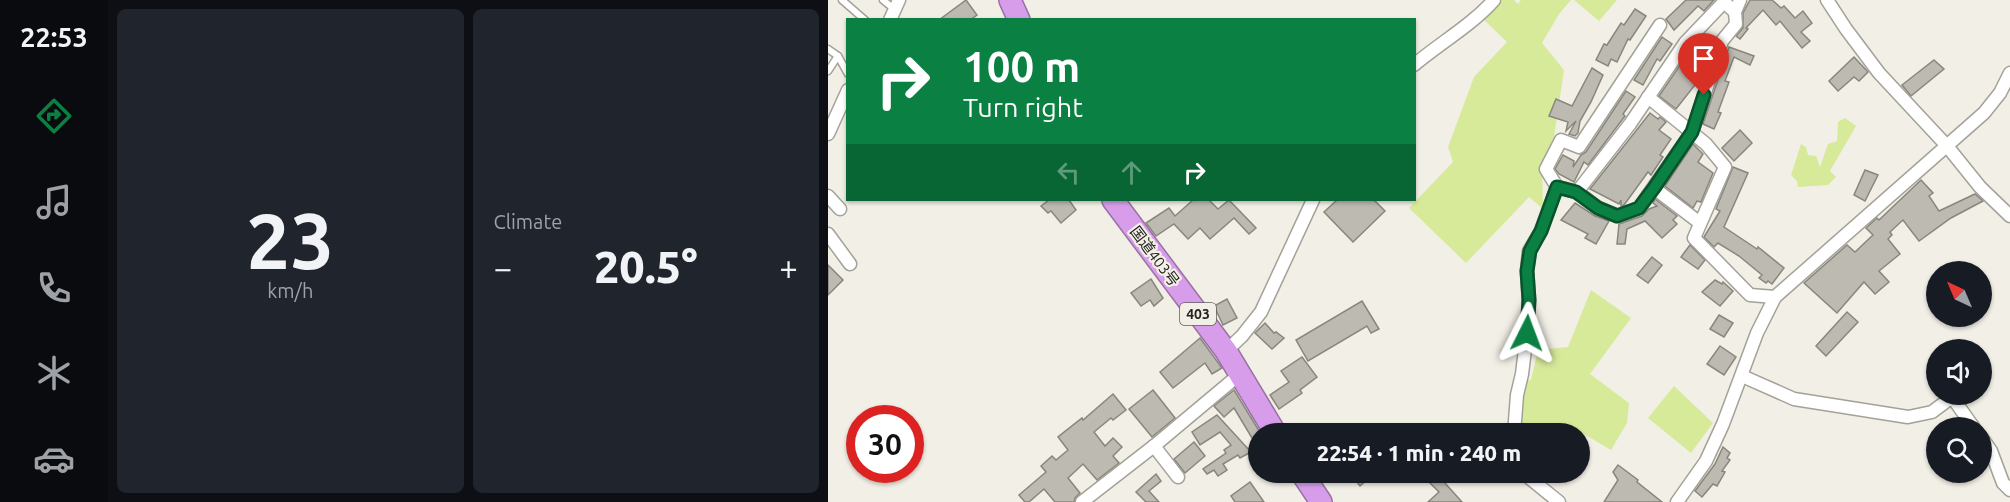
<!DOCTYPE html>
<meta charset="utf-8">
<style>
:root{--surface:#171b24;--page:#20242c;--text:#f1f3f6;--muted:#9ea1a6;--accent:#0b8043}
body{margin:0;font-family:Ubuntu,"Noto Sans JP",sans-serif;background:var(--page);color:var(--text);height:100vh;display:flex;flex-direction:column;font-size:22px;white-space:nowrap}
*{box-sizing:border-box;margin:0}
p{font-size:20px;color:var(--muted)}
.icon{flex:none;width:33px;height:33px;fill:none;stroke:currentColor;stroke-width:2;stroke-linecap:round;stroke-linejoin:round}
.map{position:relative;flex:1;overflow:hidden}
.drawer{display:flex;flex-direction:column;gap:9px;padding:9px;background:#0d0f14;width:720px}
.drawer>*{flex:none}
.hud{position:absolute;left:18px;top:18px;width:570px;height:183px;border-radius:0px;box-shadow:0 2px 4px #0004;background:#0b8043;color:#fff;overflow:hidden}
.needle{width:39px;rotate:316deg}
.tools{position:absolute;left:1098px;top:261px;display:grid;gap:12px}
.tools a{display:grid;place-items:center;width:66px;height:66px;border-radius:50%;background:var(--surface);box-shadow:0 2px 4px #0004;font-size:30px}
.speed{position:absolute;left:18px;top:405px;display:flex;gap:12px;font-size:30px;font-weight:700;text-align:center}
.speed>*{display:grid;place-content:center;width:78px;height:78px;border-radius:50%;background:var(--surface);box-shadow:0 2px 4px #0004;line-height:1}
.speed .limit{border:9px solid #d22;background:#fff;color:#111}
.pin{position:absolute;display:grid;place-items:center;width:51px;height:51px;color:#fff;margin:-62px -26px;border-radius:50% 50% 50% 0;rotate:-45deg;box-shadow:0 0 6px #0007}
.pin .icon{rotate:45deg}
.me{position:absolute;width:66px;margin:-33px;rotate:3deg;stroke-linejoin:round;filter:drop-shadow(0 0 4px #0008)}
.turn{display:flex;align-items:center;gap:21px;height:126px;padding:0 18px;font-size:27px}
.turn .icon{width:78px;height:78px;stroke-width:2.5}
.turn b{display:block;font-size:42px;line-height:51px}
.lanes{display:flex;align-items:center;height:57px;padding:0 18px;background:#0003;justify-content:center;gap:30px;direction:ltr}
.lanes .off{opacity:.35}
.big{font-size:45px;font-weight:800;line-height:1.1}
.drawer .tile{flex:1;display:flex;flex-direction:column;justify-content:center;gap:9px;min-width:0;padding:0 21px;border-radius:9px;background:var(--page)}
.drawer .dial{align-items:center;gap:0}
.dial b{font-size:78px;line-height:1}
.heat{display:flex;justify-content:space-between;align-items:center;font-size:33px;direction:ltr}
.drawer .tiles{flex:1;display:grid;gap:9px;grid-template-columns:repeat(2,1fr)}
.trip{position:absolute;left:420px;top:423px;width:342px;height:60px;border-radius:30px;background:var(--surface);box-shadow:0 2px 4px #0004;font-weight:800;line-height:60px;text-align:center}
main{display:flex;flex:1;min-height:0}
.tab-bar{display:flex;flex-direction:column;width:108px;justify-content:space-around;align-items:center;background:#090b0e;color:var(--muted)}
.tab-bar .icon{width:42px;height:42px}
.tab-bar .selected{color:var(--accent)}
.tab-bar b{font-size:27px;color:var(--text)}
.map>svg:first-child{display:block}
.green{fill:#d7ea9a}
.building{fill:#bdbab2;stroke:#89867e;stroke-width:1.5}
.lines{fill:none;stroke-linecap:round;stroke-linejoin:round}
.lane-casing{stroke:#a3a198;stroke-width:9}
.street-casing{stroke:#a3a198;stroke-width:15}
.highway-casing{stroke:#9872a3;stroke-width:24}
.lane{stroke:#fff;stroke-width:6}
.street{stroke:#fff;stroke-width:12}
.highway{stroke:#d79dea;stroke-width:21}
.route-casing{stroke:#07532c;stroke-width:15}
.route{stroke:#0b8043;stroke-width:10}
.labels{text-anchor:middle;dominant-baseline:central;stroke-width:4.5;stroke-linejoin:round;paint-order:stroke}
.shield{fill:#f2efe6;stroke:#62605b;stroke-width:1.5}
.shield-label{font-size:14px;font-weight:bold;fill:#242320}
.street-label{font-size:15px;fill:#242320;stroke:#f2efe6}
</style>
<main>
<nav class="tab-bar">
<b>22:53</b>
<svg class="icon selected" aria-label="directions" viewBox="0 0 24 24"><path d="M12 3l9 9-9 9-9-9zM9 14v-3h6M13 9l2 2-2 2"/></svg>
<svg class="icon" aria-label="music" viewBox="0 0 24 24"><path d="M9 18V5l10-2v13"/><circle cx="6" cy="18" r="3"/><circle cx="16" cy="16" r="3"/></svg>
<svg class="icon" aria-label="phone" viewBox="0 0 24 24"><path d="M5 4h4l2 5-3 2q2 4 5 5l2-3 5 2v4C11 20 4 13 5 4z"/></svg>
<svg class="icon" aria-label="climate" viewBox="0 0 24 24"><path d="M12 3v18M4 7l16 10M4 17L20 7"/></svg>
<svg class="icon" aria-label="car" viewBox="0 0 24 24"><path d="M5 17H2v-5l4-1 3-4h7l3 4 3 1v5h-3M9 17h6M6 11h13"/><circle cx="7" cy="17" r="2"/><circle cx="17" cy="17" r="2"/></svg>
</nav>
<section class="drawer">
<div class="tiles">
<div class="tile dial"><b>23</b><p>km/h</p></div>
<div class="tile"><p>Climate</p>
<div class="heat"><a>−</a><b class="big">20.5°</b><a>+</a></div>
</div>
</div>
</section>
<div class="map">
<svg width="1182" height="502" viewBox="0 0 1182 502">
<rect width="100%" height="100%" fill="#f2efe6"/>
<g class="green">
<polygon points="667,0 686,0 690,4 693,0 743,0 731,14 714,43 736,70 726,137 714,168 715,209 701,197 638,263 581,208 625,162 620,147 646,77 679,42 652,16"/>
<polygon points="746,0 789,0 771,21"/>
<polygon points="1017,118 1028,126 1002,171 1008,177 1000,185 970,187 969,181 963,175 973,144 978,147 980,155 988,156 992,167 1000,144 1009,141 1010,122"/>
<polygon points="763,290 803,318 762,374 801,403 799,423 783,450 754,433 752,436 752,434 681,433 696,381 703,380 710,350 740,347"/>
<polygon points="846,386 885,423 863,453 820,418"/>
</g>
<g class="building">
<polygon points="138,0 149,15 142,20 111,20"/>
<polygon points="858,0 886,0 876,11 870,6 846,30 838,19"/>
<polygon points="922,0 944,0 953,8 956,6 967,18 975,11 984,23 973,32 982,41 974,48 952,21 948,25 935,10 918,28 920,29 912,39 908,36 915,28 915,13"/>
<polygon points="807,9 818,16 802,40 800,39 789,62 783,59 780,66 768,60 776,44 779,45 793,23 796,25"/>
<polygon points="834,37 844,44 832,61 829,59 815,85 806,80"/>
<polygon points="901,47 926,56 922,65 906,57 897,81 901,82 890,112 893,113 886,129 875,124"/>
<polygon points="859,55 872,64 867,73 874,76 848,109 831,96"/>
<polygon points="1026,57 1040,72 1031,81 1026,77 1010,91 1001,81"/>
<polygon points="1106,60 1116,69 1083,96 1074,85"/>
<polygon points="764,68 775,75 763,102 752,121 750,133 747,136 741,134 748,121 738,131 740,122 721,116 728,99 744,106"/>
<polygon points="798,91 807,97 795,114 797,116 760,165 756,162 746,182 731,174 727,169 735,155 746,161 745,167 753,155 758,152"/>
<polygon points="822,113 830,119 832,117 838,122 831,130 843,139 832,155 835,157 823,175 820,172 796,205 793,206 793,200 791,204 762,189"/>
<polygon points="912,130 924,143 906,161 894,148"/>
<polygon points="865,144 875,154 870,162 885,173 873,202 869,201 865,208 837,186"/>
<polygon points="905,167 920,173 896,227 929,249 930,247 956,268 944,284 940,281 938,283 931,278 934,275 911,256 890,243 886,247 876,237 892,211 888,209"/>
<polygon points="1037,170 1050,175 1037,201 1026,195"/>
<polygon points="1093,180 1105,193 1101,196 1111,211 1147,194 1155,201 1123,218 1091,241 1075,220 1062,232 1064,235 1060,239 1072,254 1051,271 1061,282 1047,294 1036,282 1009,313 976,283 1019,245 1027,252 1045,235 1038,228 1049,218 1051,220"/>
<polygon points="827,199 849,216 845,220 849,224 834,238 817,221 799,229 797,244 789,244 791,224 814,216 821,209 829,206 825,203"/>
<polygon points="221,200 241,200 248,210 233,223 223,211 220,213 213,206"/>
<polygon points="365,200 381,200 390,209 401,200 428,228 421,234 406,218 382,239 372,228 360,239 346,224 328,236 318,223 341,208 347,216"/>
<polygon points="509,200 546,200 557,211 525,242 496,212"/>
<polygon points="747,203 767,216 781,221 768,244 757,238 760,234 733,220"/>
<polygon points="862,245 877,260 870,269 853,257"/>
<polygon points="824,257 834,265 820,283 809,275"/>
<polygon points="0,265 15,280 0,295"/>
<polygon points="323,279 335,298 326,306 322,300 313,306 303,293"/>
<polygon points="887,280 894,284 895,282 905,291 892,306 874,292"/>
<polygon points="399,299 409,318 395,325 386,306"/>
<polygon points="534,301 551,329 543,333 539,326 480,361 468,340"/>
<polygon points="1019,312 1030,322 998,356 988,346"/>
<polygon points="891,315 905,323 896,337 882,329"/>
<polygon points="437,323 446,333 448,332 456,338 444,349 427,333"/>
<polygon points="372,338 394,368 384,374 377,363 345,388 332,372"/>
<polygon points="892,346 908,357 896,375 879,364"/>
<polygon points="474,357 489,377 472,390 474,393 451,409 442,395 461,382 453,371"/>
<polygon points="325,390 347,418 324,437 301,409"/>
<polygon points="406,390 433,434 430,434 430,448 406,408 396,417 386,406"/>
<polygon points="285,394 298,410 285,420 283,418 266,432 277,446 285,438 294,447 285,456 291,463 269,480 255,464 240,478 252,493 247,498 246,502 227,502 216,489 201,502 197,502 191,495 218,472 213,466 224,456 228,460 240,450 230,437 254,418 255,420"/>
<polygon points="389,415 423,452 412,458 410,455 395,464 399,470 390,476 386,470 379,474 375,469 398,453 396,450 403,445 392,432 372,445 364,432"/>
<polygon points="366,442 377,456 357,473 346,459"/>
<polygon points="895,447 902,453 899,458 902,460 894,471 897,472 889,486 885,484 874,497 867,491 887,464"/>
<polygon points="790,465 810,480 809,482 834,502 776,502 790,480 785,472"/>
<polygon points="521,472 548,472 532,486"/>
<polygon points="605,472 607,472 634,502 600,502 611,492 598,479"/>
<polygon points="328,474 333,481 321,491 331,502 318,502 308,492"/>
<polygon points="422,482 436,502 407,502 403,496"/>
</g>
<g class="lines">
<g class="lane-casing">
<g id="lane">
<polyline points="14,0 37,20"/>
<polyline points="55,0 66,9"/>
<polyline points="0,49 10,56 20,74"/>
<polyline points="0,71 10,56"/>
</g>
</g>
<g class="street-casing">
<g id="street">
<polyline points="999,0 1018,29 1051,73 1119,146 1152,187 1182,216"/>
<polyline points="62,20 71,0"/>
<polyline points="832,25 751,147 733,140 718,169 729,187 749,192 802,124 857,43 896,2 907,12 912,0"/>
<path d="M586,65C612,43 644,25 666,0"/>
<polyline points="820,97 878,144 897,167 866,238 922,295 947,297"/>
<polyline points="0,134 20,90"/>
<polyline points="826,188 872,223"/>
<polyline points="749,192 770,208 790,216 811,208 864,132 894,41 908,24 907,12"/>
<polyline points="0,196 12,209"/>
<polyline points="0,234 22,264"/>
<polyline points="398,351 414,336 433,312 485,200"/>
<polyline points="914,376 966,399 1080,417 1104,412 1124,397 1146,428"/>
<polyline points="686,434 689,395 694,374 699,333 701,300 699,271 701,251 713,231 729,187"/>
<polyline points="1154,438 1163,451 1175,483 1182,490"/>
<polyline points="326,446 350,477"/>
<polyline points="694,472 731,502"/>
<polyline points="254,502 326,446 412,374"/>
<polyline points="849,502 878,461 895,424 929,333 947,297 1156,113 1172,93 1182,73"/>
</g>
</g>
<g class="highway-casing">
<g id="highway">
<polyline points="182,0 191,20"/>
<polyline points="285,200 398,351 448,434"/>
<polyline points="473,472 493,502"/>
</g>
</g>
<use href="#lane" class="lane"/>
<use href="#street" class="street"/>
<use href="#highway" class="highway"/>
</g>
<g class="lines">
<g class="route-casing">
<polyline id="route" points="699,333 701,300 699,271 702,251 713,231 729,187 748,192 770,208 789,216 811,208 826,188 864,132 876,95"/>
</g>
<use href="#route" class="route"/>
</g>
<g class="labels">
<rect class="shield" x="352" y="303" width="36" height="22" rx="4.5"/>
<g class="shield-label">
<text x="370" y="314">403</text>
</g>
<g class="street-label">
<text transform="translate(327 256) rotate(53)">国道403号</text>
</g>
</g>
</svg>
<div class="tools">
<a><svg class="needle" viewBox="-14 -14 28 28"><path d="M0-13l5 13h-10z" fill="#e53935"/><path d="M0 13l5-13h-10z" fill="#9ea1a6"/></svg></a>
<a><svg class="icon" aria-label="sound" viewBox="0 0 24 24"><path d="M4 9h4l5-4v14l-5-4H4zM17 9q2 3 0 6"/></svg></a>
<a><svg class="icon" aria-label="search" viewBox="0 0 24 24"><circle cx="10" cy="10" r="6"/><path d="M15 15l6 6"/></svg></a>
</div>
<div class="speed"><div class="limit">30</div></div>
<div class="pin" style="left:876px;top:95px;background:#d93025"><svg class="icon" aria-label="arrive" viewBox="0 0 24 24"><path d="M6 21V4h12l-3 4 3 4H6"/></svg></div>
<svg class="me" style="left:699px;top:333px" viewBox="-20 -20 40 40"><path d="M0-17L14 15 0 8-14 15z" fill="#0b8043" stroke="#fff" stroke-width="4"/></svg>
<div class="trip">22:54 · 1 min · 240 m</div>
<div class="hud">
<div class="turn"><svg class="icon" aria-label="right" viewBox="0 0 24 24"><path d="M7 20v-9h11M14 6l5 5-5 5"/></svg><div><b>100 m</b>Turn right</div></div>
<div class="lanes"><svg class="icon off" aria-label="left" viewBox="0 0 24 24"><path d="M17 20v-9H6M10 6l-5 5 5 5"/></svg><svg class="icon off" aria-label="ahead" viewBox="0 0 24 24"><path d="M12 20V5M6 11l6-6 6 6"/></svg><svg class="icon" aria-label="right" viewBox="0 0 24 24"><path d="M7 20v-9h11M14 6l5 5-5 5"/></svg></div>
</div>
</div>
</main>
